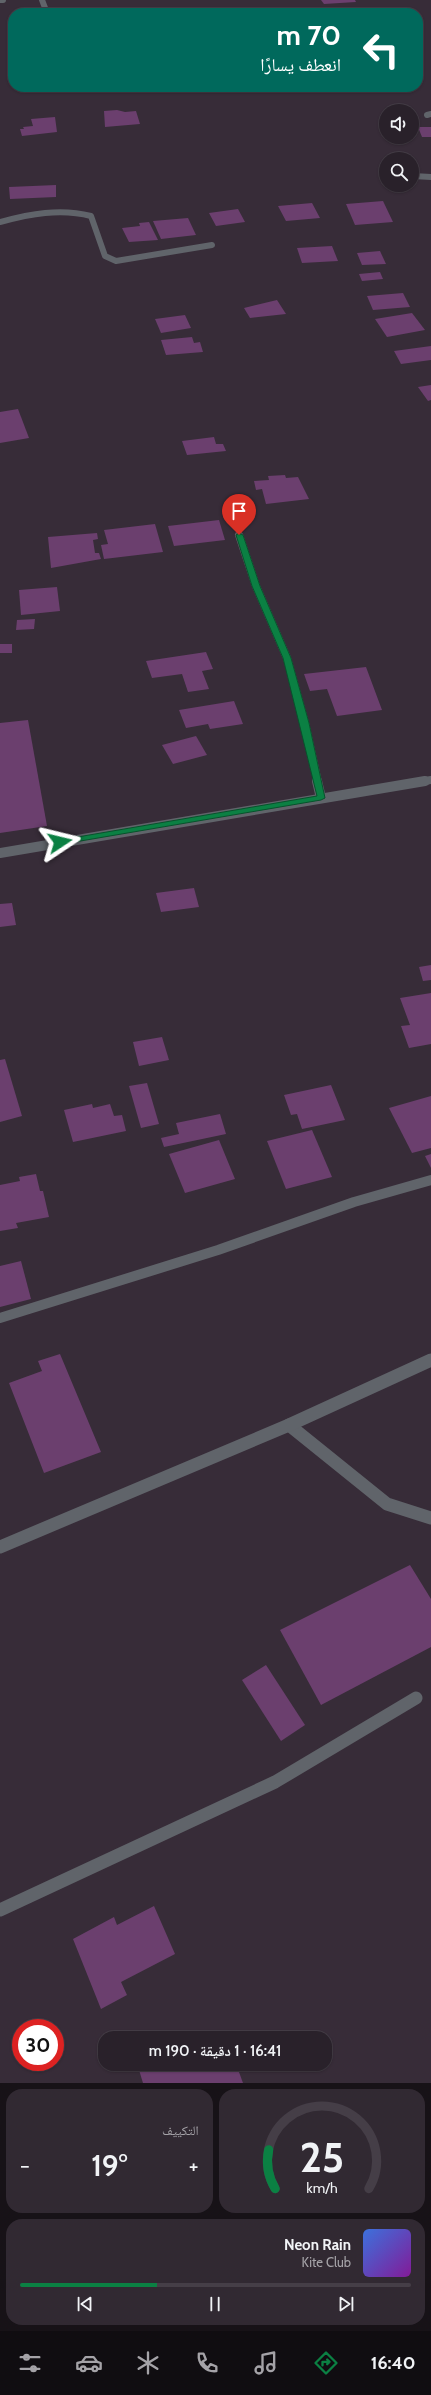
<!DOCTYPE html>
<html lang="ar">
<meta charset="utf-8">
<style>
:root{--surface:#29212a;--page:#312932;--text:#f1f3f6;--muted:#a5a3a8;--line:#453e47;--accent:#0b8043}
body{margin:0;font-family:Cabin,"Noto Naskh Arabic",sans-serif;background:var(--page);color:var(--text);direction:rtl;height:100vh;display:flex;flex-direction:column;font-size:15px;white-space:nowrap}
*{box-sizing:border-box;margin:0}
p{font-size:13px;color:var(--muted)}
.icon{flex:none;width:22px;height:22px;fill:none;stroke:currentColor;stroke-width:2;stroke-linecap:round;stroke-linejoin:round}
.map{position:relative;height:2083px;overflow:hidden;direction:ltr}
.side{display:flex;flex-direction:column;gap:6px;padding:6px;background:#171217;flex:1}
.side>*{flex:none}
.hud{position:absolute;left:8px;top:8px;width:415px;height:84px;border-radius:16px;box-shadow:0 1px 3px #0004,0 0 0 1px var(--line);direction:rtl;background:#00695c;color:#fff;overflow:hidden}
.tools{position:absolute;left:379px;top:104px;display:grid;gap:8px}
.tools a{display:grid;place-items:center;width:40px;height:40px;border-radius:50%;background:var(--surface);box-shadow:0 1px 3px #0004,0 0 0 1px var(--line);font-size:20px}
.speed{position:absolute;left:12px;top:2019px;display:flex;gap:8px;font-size:20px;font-weight:700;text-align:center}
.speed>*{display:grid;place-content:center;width:52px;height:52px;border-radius:50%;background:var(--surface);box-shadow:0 1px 3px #0004,0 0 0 1px var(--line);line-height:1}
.speed .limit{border:6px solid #d22;background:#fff;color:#111}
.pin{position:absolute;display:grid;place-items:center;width:34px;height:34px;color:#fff;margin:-41px -17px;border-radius:50% 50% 50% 0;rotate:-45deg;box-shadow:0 0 4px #0007}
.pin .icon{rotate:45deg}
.me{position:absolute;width:44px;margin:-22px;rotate:80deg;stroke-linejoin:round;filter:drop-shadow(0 0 3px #0008)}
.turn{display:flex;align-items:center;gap:14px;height:84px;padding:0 16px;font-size:18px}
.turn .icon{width:52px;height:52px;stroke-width:2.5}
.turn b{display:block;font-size:28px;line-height:34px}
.big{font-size:30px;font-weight:600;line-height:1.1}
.side .tile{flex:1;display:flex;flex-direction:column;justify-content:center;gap:6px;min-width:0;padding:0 14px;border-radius:16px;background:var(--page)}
.side .dial{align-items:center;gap:0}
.dial svg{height:104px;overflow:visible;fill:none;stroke:var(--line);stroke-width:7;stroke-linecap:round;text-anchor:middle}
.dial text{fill:var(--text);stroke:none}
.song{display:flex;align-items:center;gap:12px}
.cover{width:48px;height:48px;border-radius:6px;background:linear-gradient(135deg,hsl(220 70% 55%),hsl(290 70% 35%))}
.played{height:4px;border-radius:2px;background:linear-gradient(90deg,var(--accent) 35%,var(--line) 35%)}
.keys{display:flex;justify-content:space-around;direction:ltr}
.heat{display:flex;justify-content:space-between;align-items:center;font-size:22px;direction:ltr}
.side .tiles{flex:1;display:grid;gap:6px;grid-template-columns:1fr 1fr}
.tile:last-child{grid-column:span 2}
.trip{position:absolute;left:98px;top:2031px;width:234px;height:40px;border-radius:16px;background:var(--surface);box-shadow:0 1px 3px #0004,0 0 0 1px var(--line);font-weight:600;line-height:40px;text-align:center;direction:rtl}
.dock{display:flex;height:64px;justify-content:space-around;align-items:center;background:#100d11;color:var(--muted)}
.dock .icon{width:28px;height:28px}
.dock .active{color:var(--accent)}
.dock b{font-size:18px;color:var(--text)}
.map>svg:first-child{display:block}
.building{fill:#6b3f6e}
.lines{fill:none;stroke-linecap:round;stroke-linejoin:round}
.street-far3{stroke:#60646a;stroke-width:6}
.street-far2{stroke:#60646a;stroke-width:8}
.street-far1{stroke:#60646a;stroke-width:10}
.street{stroke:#60646a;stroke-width:13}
.route{fill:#0b8043;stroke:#07532c}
</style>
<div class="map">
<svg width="431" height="2083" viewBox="0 0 431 2083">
<rect width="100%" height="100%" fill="#372c38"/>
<g class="building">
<polygon points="321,0 355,0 356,2 324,4"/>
<polygon points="72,87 111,87 73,91"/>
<polygon points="117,110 125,112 136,111 140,124 105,127 104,111"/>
<polygon points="55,117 57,132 22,136 20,129 24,129 23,127 33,126 31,119"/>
<polygon points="418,127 431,127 431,137 422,137"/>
<polygon points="56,185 56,197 10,199 9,187"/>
<polygon points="383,201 393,222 355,225 346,204"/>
<polygon points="312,203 320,218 286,221 278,206"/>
<polygon points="238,209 245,222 216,226 209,213"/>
<polygon points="188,218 196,235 161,239 153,221"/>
<polygon points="149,222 158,240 129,242 122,228 140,226 139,223"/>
<polygon points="332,246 338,261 302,263 297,248"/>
<polygon points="380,251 386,264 362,265 357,253"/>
<polygon points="380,272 383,279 362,281 359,274"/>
<polygon points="403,293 410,307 373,310 367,296"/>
<polygon points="277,300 286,314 250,318 244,308"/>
<polygon points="412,313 425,330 387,337 375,319"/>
<polygon points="185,315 191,328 161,333 155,319"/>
<polygon points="192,337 194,343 200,342 203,352 166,355 161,340"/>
<polygon points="431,346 431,360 401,364 394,351"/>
<polygon points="431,385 431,400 428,401 418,387"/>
<polygon points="18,409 29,438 0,443 0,412"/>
<polygon points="214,437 216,444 223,444 226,451 187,455 182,441"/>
<polygon points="285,475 286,478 298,477 309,499 266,504 262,489 256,490 254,481 269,480 268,476"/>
<polygon points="219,520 225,540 174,546 168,526"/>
<polygon points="155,524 163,552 104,559 101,545 108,544 104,530"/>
<polygon points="97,533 98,539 93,540 95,553 99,553 101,559 51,568 48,537"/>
<polygon points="57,587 60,611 21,615 19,590"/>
<polygon points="35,619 34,629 16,630 17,620"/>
<rect x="0" y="644" width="12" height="9"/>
<polygon points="206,652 213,669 202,671 209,689 188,692 182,674 152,678 146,661"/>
<polygon points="366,667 382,710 337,716 327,689 310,691 304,674"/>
<polygon points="234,701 243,724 210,729 208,724 186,728 179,710"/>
<polygon points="28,720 47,826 0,833 0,723"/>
<polygon points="196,736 207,755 173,764 162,745"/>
<polygon points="194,888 199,907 161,912 156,893"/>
<polygon points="12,903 16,925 0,927 0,904"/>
<polygon points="431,965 431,980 423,981 419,967"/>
<polygon points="431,993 431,1044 409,1048 401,1026 410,1025 400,998"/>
<polygon points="162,1037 169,1060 139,1066 133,1042"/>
<polygon points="5,1059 22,1116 0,1122 0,1060"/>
<polygon points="147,1083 159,1124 141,1128 129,1086"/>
<polygon points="331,1085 345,1120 302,1129 297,1114 291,1115 284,1095"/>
<polygon points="431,1096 431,1148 412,1153 389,1108"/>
<polygon points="92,1104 93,1108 110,1104 114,1116 122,1115 126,1131 73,1142 64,1110"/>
<polygon points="220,1114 226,1134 164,1147 161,1138 179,1134 176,1123"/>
<polygon points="312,1130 332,1177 286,1189 267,1141"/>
<polygon points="219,1140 235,1179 185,1193 169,1154"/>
<polygon points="431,1154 431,1168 425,1156"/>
<polygon points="36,1174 40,1191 43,1191 49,1217 16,1223 18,1228 0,1231 0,1185 20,1181 19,1177"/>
<polygon points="21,1261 31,1299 0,1307 0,1266"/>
<polygon points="60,1354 101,1452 44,1473 9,1383 42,1371 38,1361"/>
<polygon points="410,1565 431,1599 431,1647 321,1705 280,1630"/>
<polygon points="266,1665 305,1725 281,1741 242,1680"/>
<polygon points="154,1906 175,1954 121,1982 127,1995 101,2009 73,1939 114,1917 117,1925"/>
<polygon points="155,2064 236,2064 243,2083 143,2083 139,2070"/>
</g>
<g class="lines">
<g class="street-far3">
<polyline points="0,0 3,0"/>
<polyline points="42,0 47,13"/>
<polyline points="427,115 431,114"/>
<polyline points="413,176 431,177"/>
<path d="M0,222C30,214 60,208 91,216L105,256L116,261L212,245"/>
</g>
<g class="street-far2">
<polyline points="239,535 256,586 287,658 305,723 318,782"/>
<polyline points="419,782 431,780"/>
</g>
<g class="street-far1">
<polyline points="317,781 321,798"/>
<polyline points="0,853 425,781"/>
<polyline points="0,1318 218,1250 354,1202 431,1180"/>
</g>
<g class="street">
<polyline points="289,1425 387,1504 431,1518"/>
<polyline points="0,1547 289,1425 431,1360"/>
<polyline points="0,1910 275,1782 416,1698"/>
</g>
</g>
<polygon class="route" points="239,533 243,535 260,586 291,658 309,723 325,798 321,800 57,845 56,842 60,840 317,796 283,658 252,586 236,535"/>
</svg>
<div class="tools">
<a><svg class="icon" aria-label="sound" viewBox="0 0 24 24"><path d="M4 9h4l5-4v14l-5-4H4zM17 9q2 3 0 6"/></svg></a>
<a><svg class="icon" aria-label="search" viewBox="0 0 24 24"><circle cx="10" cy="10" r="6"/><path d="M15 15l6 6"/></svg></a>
</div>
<div class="speed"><div class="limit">30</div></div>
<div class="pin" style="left:239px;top:535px;background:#d93025"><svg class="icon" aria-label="arrive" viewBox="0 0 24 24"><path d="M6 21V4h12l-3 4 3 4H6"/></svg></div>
<svg class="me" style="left:60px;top:842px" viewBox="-20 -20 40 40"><path d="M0-17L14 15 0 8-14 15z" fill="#0b8043" stroke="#fff" stroke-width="4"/></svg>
<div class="trip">16:41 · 1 دقيقة · 190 m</div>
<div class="hud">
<div class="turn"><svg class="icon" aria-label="left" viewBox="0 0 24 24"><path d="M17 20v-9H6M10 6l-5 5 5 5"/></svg><div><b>70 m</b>انعطف يسارًا</div></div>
</div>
</div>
<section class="side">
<div class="tiles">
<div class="tile dial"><svg viewBox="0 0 100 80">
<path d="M14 69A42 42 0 1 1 86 69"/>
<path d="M14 69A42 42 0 0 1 9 39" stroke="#0b8043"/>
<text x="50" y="56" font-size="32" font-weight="700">25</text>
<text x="50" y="72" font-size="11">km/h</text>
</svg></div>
<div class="tile"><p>التكييف</p>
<div class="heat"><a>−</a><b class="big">19°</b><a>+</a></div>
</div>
<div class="tile">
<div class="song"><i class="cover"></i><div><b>Neon Rain</b><p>Kite Club</p></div></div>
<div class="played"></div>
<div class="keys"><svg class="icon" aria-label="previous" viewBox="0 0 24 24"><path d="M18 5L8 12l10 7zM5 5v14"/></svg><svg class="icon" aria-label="pause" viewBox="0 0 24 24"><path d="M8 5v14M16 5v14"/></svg><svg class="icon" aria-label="next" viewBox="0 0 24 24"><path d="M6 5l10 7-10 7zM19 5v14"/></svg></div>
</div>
</div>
</section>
<nav class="dock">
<b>16:40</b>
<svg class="icon active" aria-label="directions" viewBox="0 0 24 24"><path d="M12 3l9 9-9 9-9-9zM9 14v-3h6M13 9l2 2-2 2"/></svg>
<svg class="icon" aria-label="music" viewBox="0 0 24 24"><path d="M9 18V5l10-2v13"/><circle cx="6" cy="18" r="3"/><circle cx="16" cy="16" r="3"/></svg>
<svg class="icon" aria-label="phone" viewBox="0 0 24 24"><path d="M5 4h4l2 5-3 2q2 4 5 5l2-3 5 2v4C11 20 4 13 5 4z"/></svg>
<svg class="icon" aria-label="climate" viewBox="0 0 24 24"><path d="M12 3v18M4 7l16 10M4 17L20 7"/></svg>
<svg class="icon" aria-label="car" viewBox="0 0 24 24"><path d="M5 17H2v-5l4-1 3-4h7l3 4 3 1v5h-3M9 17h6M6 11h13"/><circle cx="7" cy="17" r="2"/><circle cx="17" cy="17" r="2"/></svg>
<svg class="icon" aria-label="filters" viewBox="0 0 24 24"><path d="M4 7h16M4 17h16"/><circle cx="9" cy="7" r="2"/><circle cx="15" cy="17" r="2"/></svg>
</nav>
